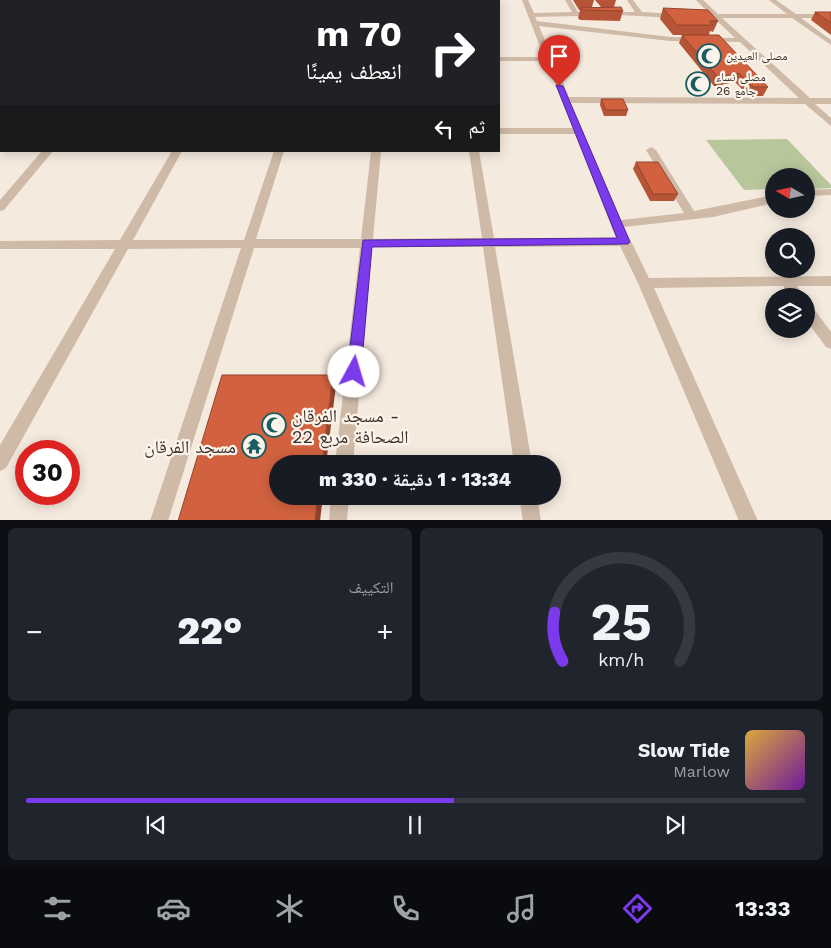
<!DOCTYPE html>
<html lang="ar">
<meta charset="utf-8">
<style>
:root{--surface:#171b24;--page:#20242c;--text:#f1f3f6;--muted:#9ea1a6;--line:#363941;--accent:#7c3aed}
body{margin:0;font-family:"Work Sans","Noto Naskh Arabic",sans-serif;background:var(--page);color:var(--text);direction:rtl;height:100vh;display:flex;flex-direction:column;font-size:19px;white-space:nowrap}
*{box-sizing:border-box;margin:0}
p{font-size:16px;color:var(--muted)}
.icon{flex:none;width:28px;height:28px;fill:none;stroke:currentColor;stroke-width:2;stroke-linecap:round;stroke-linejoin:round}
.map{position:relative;height:520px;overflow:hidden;direction:ltr}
.drawer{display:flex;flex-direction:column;gap:8px;padding:8px;background:#0d0f14;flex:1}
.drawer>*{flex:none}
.banner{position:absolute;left:0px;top:0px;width:500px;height:152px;box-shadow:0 2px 12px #0003;direction:rtl;background:#202124;color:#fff;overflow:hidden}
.needle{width:32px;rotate:279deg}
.tools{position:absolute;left:765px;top:168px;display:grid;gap:10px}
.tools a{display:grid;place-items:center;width:50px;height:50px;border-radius:50%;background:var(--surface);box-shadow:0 2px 12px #0003;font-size:25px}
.speed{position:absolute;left:15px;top:440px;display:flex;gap:10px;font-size:25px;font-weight:700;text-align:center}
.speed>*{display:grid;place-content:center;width:65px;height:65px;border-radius:50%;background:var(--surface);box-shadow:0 2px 12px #0003;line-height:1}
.speed .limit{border:8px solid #d22;background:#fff;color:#111}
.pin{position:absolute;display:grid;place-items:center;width:42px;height:42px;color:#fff;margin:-51px -21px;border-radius:50% 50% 50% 0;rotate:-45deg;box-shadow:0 0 5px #0007}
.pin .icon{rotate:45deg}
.me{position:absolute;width:55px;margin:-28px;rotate:6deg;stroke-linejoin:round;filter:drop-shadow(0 0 4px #0008)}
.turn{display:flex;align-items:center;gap:18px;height:105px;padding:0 15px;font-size:22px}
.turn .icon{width:65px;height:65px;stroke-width:2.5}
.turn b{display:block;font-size:35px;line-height:42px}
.then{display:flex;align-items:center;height:48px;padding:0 15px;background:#0003;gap:10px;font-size:19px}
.big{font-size:38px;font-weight:800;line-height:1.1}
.drawer .tile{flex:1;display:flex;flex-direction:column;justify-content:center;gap:8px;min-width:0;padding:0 18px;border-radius:8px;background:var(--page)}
.drawer .dial{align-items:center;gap:0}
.dial svg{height:130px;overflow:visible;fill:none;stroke:var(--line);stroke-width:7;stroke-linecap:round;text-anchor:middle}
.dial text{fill:var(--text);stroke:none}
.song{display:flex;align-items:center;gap:15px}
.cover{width:60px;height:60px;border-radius:8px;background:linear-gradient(135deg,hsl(40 70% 55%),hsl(280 70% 35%))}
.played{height:5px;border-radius:2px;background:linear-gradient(90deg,var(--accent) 55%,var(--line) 55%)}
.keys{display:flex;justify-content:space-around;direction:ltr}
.heat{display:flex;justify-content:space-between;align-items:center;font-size:28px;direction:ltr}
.drawer .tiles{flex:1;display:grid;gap:8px;grid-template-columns:1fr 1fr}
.tile:last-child{grid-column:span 2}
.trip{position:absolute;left:269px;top:455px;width:292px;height:50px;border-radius:25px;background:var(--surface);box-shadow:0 2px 12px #0003;font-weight:800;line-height:50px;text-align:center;direction:rtl}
.tab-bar{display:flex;height:80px;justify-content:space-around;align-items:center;background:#090b0e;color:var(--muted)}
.tab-bar .icon{width:35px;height:35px}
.tab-bar .selected{color:var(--accent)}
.tab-bar b{font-size:22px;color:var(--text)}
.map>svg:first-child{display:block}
.green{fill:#b8c69c}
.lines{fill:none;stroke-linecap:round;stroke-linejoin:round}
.minor{fill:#cfbaa8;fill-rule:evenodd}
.tertiary{fill:#cfbaa8;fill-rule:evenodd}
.wall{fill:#b55436}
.shaded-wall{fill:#93452c}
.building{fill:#d2623f;stroke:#93452c}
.route{fill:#7c3aed;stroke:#51269a}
.labels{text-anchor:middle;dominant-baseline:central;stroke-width:4.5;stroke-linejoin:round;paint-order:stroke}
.far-poi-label{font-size:12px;fill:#3b2f29;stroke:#fcf4eb;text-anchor:start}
.near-poi-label{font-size:18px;fill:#3b2f29;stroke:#fcf4eb;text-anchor:start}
</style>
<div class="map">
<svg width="831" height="521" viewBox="0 0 831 521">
<rect width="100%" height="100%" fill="#f5eade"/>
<polygon class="green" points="787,139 831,185 831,188 806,189 806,176 774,176 774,189 744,190 706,140"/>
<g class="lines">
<g class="minor">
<rect x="384" y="0" width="6" height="1"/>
<rect x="450" y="0" width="6" height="1"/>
<path d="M522,0H528L534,13L572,12L565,0H571L578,12H635L627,0H633L642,12L676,14L679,16L676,18L620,15L535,17L537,21L670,37L735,38L714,18L697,17V15L710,14L696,0H703L718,14H787L769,0H776L796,14H831V18H801L831,40V45L792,18H722L810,98H831V104H815L831,118V126L805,104L571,103L621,220L684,213L646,150L651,147L656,150L694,211L774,195V203L713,217L624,227L649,278L831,276V286H797L804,296H790L783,286L654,288L758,521H739L638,283L620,246L495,247L532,464H514L483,247H372L353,464H335L360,248H254L168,521H150L241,248L128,249L6,468L0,471V445L115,249H0V241L120,240L172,151H182L133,240H244L274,151H284L256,239H361L371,151H381L373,239L482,238L469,151H479L494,238H616L575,134H499V128H573L546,61H499V57H544ZM539,26L670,41L740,42L799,98L569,97Z"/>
<rect x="0" y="100" width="1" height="6"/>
<polygon points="831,189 831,195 806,196 806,190"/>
<polygon points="806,304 811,305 831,332 831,349 826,347 806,320"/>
<polygon points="331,496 349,496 347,521 329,521"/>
<polygon points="519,496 537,496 541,521 523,521"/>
</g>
<polygon class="tertiary" points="42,151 53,151 4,210 0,211 0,200"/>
</g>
<g class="wall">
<rect x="340" y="0" width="40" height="1"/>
<polygon points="573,0 594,0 592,7 601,7 595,0 616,0 614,7 623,11 620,21 580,20 578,18 580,10 579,10"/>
<polygon points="663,8 718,21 713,32 710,31 709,35 768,87 763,96 749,96 735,82 714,86 679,43 682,35 673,35 660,19"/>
<polygon points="815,12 831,12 831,35 811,20"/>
<polygon points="601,99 628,110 626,116 604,116 600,105"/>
<polygon points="636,162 678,194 674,201 650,201 633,169"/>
</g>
<g class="shaded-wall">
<polygon points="739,73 735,82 714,86 718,77"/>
<polygon points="333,375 336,386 326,464 322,464"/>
<polygon points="318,496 323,496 320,521 315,521"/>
</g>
<g class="building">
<polygon points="621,7 623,11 582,10 581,8"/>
<polygon points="663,8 708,10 718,21 709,21 713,25 677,25"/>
<polygon points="815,12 831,12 831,23"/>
<polygon points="682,35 719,35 768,87 753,87 739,73 718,77"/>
<polygon points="601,99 623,99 628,110 606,110"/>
<polygon points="636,162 658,162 678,194 653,194"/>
<polygon points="222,375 333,375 322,464 278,464 278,496 318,496 315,521 178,521"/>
</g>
<polygon class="route" points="556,85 563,86 630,242 628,244 372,247 361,372 358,376 354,378 349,376 347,372 363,240 617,238"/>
<defs>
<g id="mosque-ring" transform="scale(1.25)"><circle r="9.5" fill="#fcf4eb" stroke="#1a5d61" stroke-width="1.5"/><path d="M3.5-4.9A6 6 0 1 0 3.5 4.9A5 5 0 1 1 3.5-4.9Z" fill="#1a5d61"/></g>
<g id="temple-ring" transform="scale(1.25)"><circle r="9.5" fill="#fcf4eb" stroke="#1a5d61" stroke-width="1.5"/><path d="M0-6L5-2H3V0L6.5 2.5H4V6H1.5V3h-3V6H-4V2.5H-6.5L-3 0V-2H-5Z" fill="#1a5d61"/></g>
</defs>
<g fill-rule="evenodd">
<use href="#mosque-ring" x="709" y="56"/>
<use href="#mosque-ring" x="698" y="84"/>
<use href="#mosque-ring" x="274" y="425"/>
<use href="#temple-ring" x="254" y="446"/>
</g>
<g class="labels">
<g class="far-poi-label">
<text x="726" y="56">مصلى العيدين</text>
<text x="716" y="77">مصلى نساء<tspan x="716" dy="14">جامع 26</tspan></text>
</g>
<g class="near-poi-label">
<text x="292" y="415">مسجد الفرقان -<tspan x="292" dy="21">الصحافة مربع 22</tspan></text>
<text x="236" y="446" text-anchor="end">مسجد الفرقان</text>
</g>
</g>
</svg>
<div class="tools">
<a><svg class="needle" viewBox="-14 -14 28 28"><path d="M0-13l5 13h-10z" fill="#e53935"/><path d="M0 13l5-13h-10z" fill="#9ea1a6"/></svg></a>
<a><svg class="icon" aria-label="search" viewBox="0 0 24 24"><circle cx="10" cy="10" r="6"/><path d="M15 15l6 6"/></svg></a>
<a><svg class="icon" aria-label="layers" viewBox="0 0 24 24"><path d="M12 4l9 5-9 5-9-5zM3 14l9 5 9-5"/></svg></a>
</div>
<div class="speed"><div class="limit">30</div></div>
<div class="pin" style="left:559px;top:86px;background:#d93025"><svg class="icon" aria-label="arrive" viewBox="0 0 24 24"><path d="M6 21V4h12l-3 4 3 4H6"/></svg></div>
<svg class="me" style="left:354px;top:372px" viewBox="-20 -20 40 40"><circle r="19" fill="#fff"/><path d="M0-13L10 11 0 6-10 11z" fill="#7c3aed"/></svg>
<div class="trip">13:34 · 1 دقيقة · 330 m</div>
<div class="banner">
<div class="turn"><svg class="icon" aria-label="right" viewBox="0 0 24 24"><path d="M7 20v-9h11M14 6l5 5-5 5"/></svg><div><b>70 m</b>انعطف يمينًا</div></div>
<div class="then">ثم<svg class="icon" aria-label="left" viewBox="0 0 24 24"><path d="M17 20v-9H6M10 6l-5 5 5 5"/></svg></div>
</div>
</div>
<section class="drawer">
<div class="tiles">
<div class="tile dial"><svg viewBox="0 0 100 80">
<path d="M14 69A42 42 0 1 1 86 69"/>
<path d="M14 69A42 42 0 0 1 9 39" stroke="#7c3aed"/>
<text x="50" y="56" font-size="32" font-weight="700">25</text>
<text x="50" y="72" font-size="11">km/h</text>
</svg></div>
<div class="tile"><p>التكييف</p>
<div class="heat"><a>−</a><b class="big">22°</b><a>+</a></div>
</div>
<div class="tile">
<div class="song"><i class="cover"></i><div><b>Slow Tide</b><p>Marlow</p></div></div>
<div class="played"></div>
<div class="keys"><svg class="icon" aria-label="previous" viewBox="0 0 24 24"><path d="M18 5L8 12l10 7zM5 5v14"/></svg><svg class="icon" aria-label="pause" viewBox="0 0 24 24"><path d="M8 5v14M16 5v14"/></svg><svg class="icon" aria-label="next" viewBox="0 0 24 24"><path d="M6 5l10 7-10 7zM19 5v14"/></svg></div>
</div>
</div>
</section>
<nav class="tab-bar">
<b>13:33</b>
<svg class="icon selected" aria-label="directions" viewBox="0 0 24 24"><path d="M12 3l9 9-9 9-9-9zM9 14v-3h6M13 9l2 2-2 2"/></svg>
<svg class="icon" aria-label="music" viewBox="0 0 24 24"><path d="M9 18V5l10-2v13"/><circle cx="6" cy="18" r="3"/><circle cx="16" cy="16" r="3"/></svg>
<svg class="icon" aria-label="phone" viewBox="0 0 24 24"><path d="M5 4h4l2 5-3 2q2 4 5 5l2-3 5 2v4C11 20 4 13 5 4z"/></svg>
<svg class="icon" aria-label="climate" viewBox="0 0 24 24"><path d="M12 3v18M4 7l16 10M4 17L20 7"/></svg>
<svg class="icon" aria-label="car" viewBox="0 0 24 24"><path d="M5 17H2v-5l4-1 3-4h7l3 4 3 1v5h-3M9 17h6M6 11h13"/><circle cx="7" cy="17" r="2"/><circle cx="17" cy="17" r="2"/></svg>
<svg class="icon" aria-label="filters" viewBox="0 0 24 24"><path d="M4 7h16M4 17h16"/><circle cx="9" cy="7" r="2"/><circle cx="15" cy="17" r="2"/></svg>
</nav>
